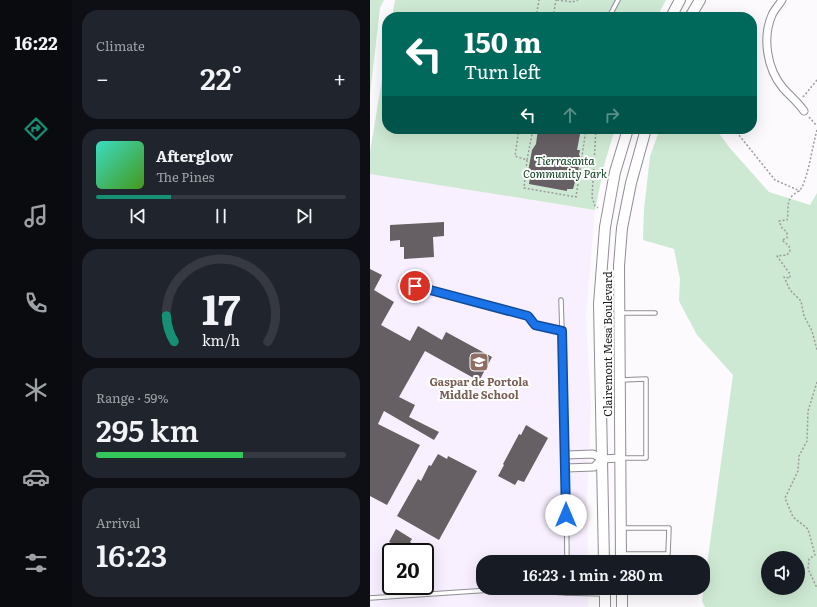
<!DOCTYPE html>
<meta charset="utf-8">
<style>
:root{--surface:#171b24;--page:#20242c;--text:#f1f3f6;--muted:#9ea1a6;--line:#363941;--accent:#169075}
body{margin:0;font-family:Literata,serif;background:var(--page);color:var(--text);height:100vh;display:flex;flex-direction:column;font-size:15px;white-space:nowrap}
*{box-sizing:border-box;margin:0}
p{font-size:13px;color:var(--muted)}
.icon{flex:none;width:22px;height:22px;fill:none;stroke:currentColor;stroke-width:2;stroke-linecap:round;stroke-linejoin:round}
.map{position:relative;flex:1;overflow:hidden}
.panel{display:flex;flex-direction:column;gap:10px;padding:10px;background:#0d0f14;width:298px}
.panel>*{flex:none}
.guide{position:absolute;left:12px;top:12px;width:375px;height:122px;border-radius:16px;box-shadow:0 4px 16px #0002;background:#00695c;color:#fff;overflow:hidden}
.controls{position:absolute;left:391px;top:551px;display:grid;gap:8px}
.controls a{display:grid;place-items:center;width:44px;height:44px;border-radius:50%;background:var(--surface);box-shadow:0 4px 16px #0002;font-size:20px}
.speed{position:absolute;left:12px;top:543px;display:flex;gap:8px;font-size:20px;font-weight:700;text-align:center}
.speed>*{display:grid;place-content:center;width:52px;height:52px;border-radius:50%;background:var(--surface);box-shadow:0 4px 16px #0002;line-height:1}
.speed .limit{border:2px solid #111;border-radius:6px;background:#fff;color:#111}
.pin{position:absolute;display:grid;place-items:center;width:34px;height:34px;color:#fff;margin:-17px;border:2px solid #fff;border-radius:50%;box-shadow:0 1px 4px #0007}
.me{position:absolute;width:44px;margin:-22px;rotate:0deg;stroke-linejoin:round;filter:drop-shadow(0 0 3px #0008)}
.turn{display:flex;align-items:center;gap:14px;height:84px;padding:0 16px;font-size:18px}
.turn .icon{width:52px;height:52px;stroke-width:2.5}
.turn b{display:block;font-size:28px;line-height:34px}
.lanes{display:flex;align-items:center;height:38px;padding:0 16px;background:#0003;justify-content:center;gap:20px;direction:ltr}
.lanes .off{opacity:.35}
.big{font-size:30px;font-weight:600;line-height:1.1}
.panel .card{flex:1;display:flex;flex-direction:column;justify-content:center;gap:6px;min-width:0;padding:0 14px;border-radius:16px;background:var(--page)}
.panel .dial{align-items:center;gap:0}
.dial svg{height:104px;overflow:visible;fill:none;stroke:var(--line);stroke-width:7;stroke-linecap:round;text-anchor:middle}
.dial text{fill:var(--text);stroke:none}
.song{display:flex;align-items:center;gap:12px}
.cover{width:48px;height:48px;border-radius:6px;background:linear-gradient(135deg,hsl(170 70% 55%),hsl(100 70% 35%))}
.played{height:4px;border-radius:2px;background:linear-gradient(90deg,var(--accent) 30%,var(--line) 30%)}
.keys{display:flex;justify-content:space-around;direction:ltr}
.heat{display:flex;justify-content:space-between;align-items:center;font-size:22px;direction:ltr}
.charge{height:6px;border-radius:3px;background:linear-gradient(90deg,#34c759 59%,var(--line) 0)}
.trip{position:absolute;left:106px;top:555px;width:234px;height:40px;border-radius:16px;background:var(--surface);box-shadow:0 4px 16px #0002;font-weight:600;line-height:40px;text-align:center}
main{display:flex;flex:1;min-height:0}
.dock{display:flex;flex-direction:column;width:72px;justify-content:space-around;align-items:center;background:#090b0e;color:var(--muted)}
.dock .icon{width:28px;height:28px}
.dock .current{color:var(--accent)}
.dock b{font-size:18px;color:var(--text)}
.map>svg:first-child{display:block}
.built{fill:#f9f0ff;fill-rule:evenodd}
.green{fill:#cee9d3;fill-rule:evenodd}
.building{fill:#665f64}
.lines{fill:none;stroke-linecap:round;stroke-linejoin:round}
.service-casing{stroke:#918d94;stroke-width:5.5}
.minor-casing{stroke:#918d94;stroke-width:9}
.secondary-casing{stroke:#918d94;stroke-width:12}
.path{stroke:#9c9a9d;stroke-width:1.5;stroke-dasharray:2 2;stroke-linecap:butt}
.service{stroke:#fff;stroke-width:3.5}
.minor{stroke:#fff;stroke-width:7}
.secondary{stroke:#fff;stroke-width:10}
.route-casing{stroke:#114b97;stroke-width:10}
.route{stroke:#1a73e8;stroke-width:7}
.labels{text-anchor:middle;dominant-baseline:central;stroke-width:4;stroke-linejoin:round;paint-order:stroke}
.park-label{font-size:11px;font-style:italic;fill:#043817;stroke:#fff}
.street-label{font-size:11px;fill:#171618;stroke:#fff}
.education-label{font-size:11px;font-weight:bold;fill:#785e54;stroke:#fff}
</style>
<main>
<nav class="dock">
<b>16:22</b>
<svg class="icon current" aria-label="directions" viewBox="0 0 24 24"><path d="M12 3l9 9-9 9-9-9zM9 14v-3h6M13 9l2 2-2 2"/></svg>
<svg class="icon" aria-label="music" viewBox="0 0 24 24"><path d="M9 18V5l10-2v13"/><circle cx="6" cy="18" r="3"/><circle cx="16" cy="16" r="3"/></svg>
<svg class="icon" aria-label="phone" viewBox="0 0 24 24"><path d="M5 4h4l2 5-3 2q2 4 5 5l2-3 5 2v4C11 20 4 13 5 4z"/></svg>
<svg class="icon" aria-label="climate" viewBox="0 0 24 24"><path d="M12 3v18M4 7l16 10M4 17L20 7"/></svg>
<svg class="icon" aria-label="car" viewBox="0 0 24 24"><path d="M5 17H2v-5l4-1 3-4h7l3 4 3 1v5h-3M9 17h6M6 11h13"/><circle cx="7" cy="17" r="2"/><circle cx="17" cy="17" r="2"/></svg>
<svg class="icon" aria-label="filters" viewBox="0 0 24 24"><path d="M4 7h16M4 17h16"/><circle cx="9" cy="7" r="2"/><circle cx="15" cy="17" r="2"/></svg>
</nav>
<section class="panel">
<div class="card"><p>Climate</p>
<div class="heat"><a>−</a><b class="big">22°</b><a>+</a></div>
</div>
<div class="card">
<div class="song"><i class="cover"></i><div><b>Afterglow</b><p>The Pines</p></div></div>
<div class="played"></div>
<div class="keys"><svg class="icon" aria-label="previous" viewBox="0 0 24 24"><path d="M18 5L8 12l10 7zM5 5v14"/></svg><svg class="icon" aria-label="pause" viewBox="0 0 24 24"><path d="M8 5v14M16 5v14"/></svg><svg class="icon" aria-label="next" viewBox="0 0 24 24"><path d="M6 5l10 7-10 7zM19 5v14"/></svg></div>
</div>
<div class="card dial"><svg viewBox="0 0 100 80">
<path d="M14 69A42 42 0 1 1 86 69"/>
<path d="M14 69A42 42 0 0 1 8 49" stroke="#169075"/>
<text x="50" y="56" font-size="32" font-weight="700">17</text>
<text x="50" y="72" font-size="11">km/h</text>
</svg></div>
<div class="card"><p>Range · 59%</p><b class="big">295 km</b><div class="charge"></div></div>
<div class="card"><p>Arrival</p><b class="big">16:23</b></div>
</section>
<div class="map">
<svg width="447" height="607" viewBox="0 0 447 607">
<rect width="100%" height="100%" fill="#fdfafe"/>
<path class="built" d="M0,174L225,210L216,318L221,406L217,500L218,562H113V588H218V607H0ZM21,552H55V586H21Z"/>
<g class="green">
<polygon points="0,0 14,0 10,8 0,95"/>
<polygon points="25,0 296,0 287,17 22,17"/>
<polygon points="17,49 17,129 245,129 235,162 225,210 0,174 0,152"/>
<path d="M290,129H346L359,147L399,192L440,205L447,193V607H335L332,601L363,375L327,335L309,301L310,279L304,249L273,240L274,209L280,156ZM398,558H428V588H398Z"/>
</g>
<g class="building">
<polygon points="168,129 211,129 207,150 210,150 209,155 210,156 207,182 205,182 203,189 197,189 197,191 159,184 160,178 157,177 162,150 166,144"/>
<polygon points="74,222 74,236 63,237 64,257 34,259 34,247 30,247 30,240 20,241 20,225"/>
<polygon points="0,269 12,275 4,290 24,302 11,325 40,341 48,326 72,340 76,332 122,357 109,381 55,351 29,397 45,405 39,417 69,432 64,440 14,411 8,424 50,445 17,505 0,496"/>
<polygon points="156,425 178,438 154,482 148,480 145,485 128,476 134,465 133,464 149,434 151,435"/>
<polygon points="68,454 77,459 78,456 107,471 69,540 27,516 48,479 51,481 59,465 61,466"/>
<polygon points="26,529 42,539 40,542 43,544 39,552 19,542"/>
</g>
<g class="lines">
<g class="service-casing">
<g id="service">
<polyline points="239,17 248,0"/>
<polyline points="31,282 158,317 165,325 192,331"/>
<polyline points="191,300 196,455 197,562"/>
<polyline points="250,313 285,313"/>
<polyline points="250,380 276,379 276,458 252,458"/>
<polyline points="252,528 299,528 298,554 253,554"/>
<polyline points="197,588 197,593 234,594"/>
<polyline points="0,598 136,589 197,593"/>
</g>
</g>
<g class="minor-casing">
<g id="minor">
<path d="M412,0C409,5 404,10 402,15C392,38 397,69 413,88C420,96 428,102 434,111"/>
<polyline points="196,455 223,454 232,459 249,458"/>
<polyline points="196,468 224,467 232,459"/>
</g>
</g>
<g class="secondary-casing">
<g id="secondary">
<polyline points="301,17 310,0"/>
<polyline points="320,17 330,0"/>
<polyline points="234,562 229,304 235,227 245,172 258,129"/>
<polyline points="251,562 249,266 252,228 261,183 276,129"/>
<polyline points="235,588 235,607"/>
<polyline points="252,588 252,607"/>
</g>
</g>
<g class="path">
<polyline points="187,0 202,2 208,0"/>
<polyline points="166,17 169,0"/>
<polyline points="183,17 186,0"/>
<polyline points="433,97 447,80"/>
<polyline points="439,117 447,126"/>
<polyline points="149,129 145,156 157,160 163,129"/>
<polyline points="226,129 222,197 225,206 228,208"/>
<polyline points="364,129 405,180 430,191"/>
<path d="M447,130C442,148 440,167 433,185C431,191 426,192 422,196C416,202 419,213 417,220L409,221L412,228L417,232V238L412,240L419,246L420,251L417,255L407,256L420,274V278L414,277L420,290L431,301L434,316L442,331L447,350"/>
<polyline points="157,160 154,188 206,197 216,129"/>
<polyline points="447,382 438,411 437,441 429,456 428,471 415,498 423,517 438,529 445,555 439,559 438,569 447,588"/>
</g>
<use href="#service" class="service"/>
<use href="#minor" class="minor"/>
<use href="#secondary" class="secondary"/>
</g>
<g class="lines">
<g class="route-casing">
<polyline id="route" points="45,286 158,316 165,325 192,331 196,515"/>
</g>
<use href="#route" class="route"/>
</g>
<defs>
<g id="school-square" transform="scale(1)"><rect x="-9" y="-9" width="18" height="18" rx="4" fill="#8d6e63" stroke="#fff"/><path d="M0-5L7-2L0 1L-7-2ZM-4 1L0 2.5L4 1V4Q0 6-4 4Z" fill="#fff"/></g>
</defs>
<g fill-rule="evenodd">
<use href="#school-square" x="109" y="362"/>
</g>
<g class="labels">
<g class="park-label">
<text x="195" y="160">Tierrasanta<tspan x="195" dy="13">Community Park</tspan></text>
</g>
<g class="street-label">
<text transform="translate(237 344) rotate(-90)">Clairemont Mesa Boulevard</text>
</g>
<g class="education-label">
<text x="109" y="381">Gaspar de Portola<tspan x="109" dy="13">Middle School</tspan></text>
</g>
</g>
</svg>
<div class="controls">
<a><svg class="icon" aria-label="sound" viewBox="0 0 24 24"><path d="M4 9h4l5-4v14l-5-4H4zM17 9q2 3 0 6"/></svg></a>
</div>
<div class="speed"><div class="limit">20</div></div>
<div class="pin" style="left:45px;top:286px;background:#d93025"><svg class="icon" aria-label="arrive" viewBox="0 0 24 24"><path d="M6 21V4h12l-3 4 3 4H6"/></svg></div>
<svg class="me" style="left:196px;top:515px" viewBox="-20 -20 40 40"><circle r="19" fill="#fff"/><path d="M0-13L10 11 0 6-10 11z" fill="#1a73e8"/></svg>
<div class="trip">16:23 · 1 min · 280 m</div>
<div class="guide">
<div class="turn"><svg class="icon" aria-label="left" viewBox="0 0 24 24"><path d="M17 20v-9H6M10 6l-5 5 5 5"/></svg><div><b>150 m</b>Turn left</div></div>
<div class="lanes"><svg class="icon" aria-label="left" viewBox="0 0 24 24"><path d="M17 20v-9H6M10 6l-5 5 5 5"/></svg><svg class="icon off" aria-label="ahead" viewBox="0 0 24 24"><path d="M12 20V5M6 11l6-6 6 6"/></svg><svg class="icon off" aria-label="right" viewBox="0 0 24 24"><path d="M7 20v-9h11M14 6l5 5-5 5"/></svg></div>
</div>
</div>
</main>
